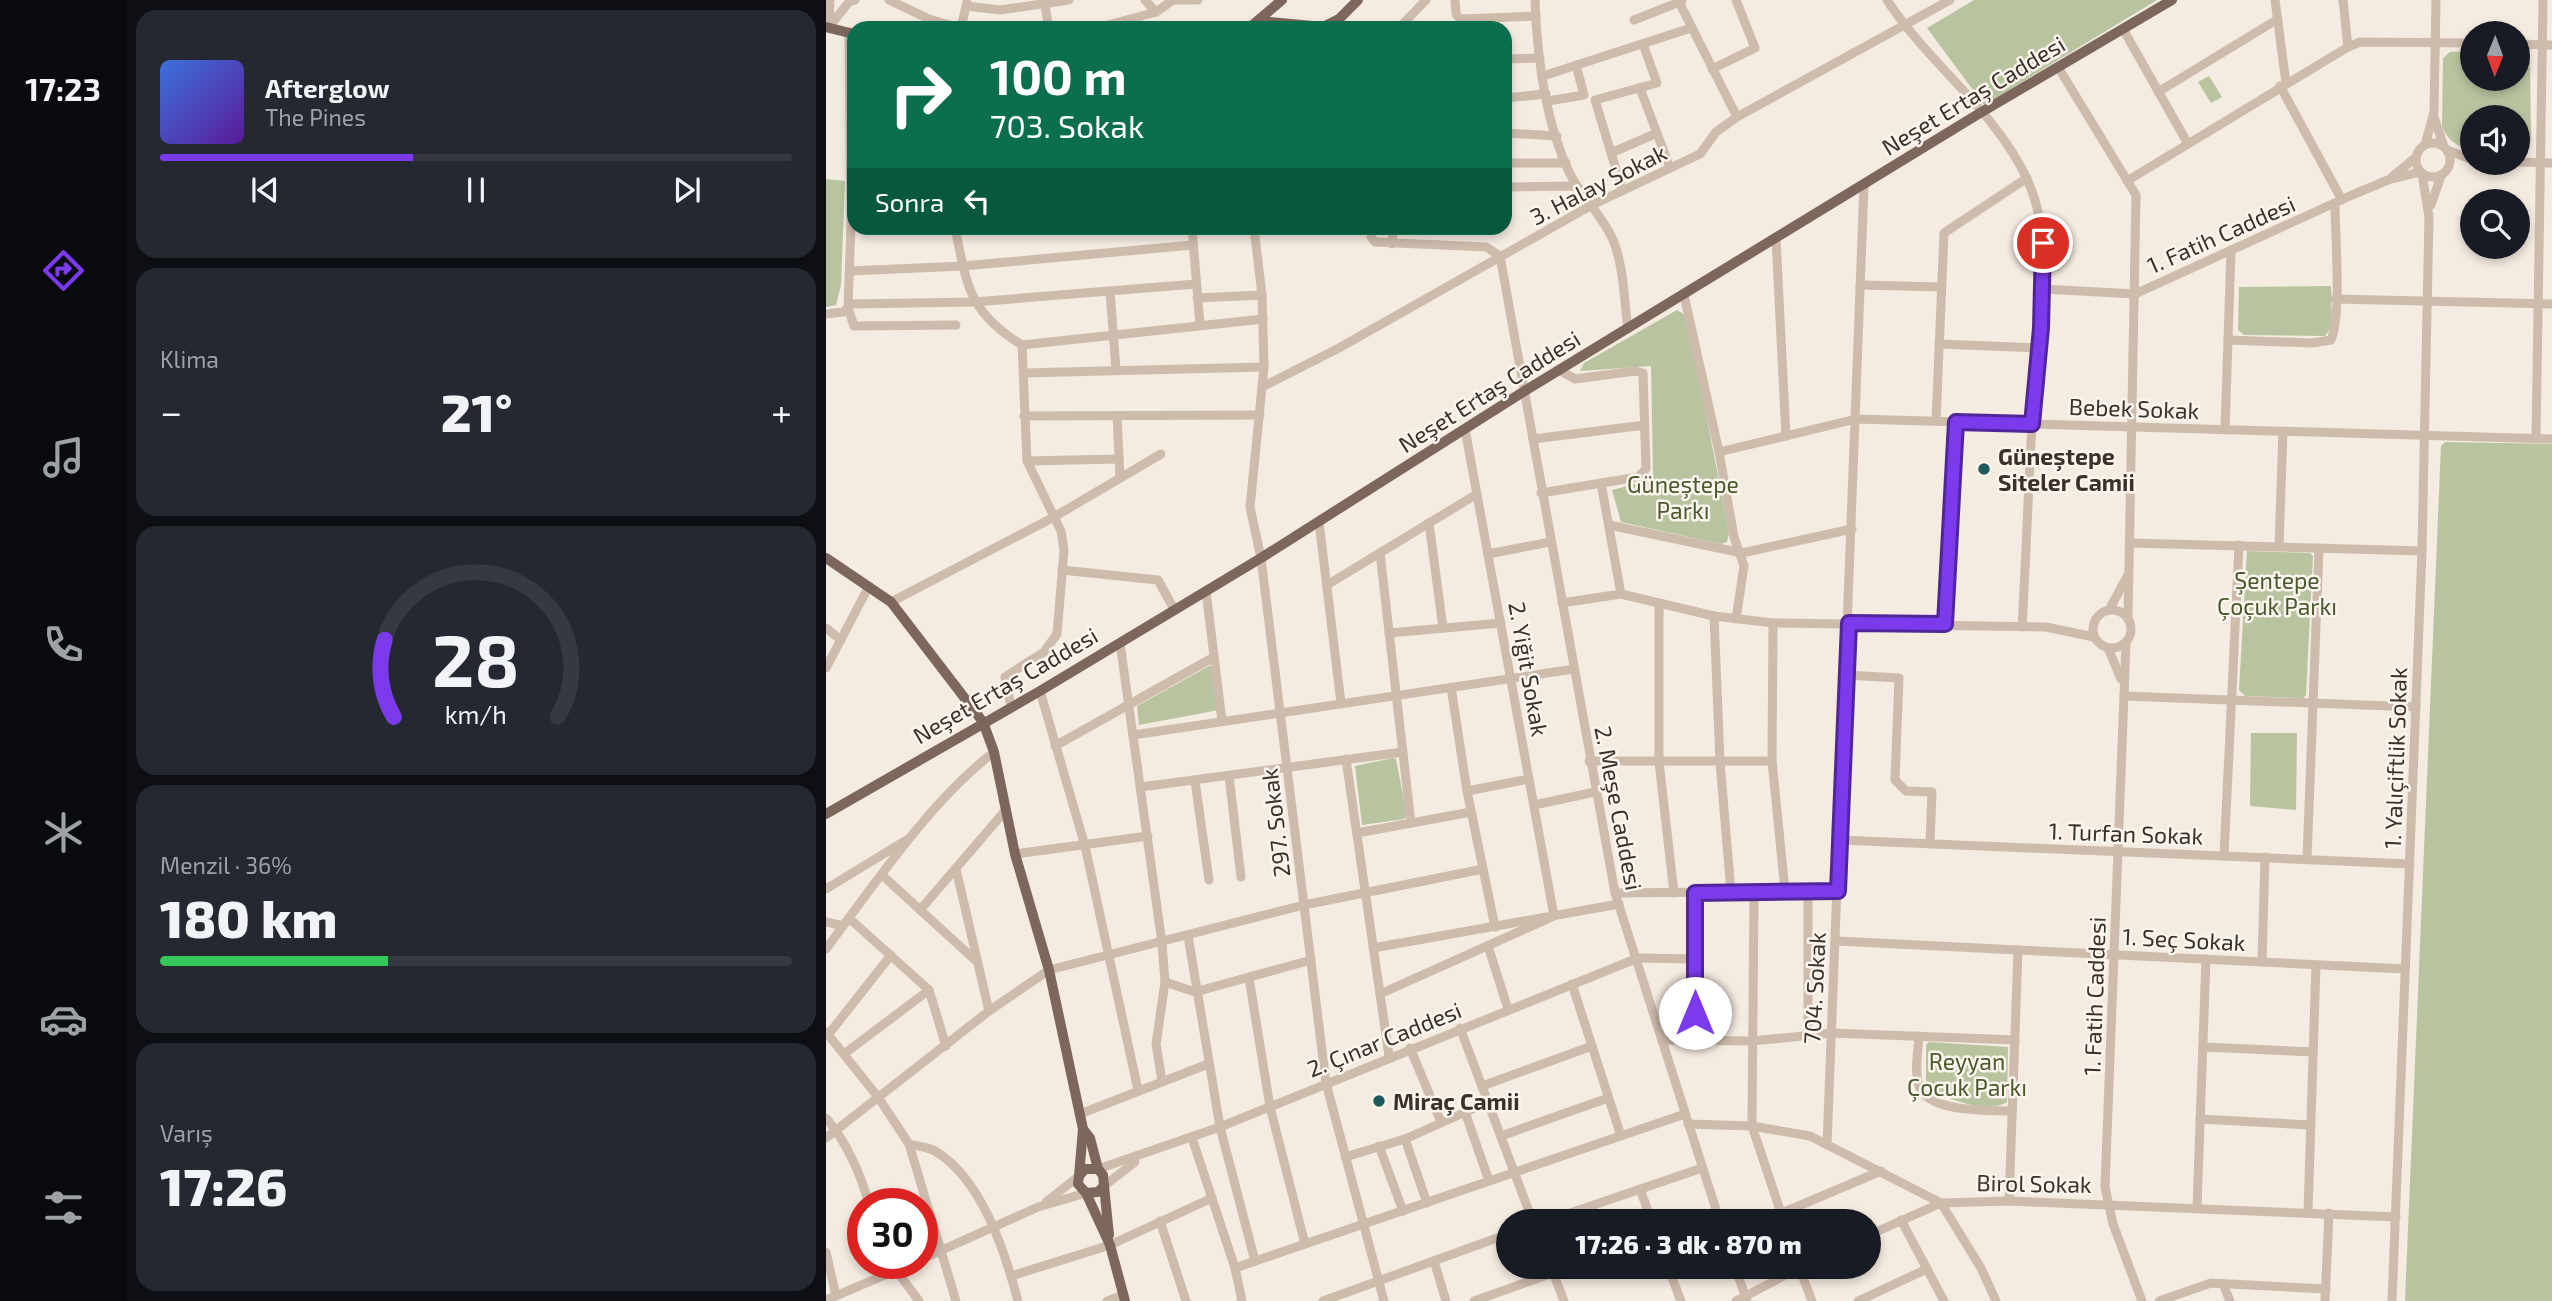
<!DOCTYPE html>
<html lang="tr">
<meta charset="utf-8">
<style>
:root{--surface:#171b24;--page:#242831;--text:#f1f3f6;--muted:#9ea1a6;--line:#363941;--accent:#7c3aed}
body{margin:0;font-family:"Exo 2",sans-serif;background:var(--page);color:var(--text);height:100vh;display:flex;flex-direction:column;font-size:26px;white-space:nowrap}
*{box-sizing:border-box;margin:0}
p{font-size:23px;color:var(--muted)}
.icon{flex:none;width:38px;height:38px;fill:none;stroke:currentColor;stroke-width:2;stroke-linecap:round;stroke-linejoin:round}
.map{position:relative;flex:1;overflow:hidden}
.side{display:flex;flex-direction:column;gap:10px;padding:10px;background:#0d0f14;width:700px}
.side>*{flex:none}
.guide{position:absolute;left:21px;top:21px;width:665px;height:214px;border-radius:21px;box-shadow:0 4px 10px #0003;background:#0b6e4f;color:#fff;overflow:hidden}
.needle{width:46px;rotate:181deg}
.tools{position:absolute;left:1634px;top:21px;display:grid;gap:14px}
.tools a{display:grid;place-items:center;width:70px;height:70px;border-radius:50%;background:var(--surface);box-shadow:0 4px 10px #0003;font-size:35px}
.speed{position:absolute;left:21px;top:1188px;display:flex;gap:14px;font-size:35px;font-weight:700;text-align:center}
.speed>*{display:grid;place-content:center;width:91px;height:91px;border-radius:50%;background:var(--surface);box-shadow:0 4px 10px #0003;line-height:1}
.speed .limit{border:10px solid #d22;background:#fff;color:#111}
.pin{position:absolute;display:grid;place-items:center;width:60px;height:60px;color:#fff;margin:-30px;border:4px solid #fff;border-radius:50%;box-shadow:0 2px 7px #0007}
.me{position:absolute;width:77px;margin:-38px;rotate:0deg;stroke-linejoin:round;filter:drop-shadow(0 0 5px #0008)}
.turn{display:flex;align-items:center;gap:24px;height:147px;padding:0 28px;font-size:32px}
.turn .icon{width:91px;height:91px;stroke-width:2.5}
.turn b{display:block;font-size:49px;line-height:60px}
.then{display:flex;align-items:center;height:66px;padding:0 28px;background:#0003;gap:14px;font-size:26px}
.big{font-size:52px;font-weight:800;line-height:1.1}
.side .tile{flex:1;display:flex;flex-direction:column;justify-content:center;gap:10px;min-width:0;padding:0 24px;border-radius:21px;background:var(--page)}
.side .dial{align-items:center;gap:0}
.dial svg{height:182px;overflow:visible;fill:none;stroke:var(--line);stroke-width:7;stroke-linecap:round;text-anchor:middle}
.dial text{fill:var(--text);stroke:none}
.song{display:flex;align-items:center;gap:21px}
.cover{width:84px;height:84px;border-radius:10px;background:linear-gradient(135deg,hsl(220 70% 55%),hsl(270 70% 35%))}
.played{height:7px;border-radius:4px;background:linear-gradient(90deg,var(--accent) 40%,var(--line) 40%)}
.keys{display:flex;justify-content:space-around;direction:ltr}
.heat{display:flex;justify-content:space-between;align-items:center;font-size:38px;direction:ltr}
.charge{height:10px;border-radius:5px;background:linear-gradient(90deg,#34c759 36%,var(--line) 0)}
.trip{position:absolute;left:670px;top:1209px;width:385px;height:70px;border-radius:35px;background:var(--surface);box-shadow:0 4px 10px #0003;font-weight:800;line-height:70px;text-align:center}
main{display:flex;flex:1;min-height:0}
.tabs{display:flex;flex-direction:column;width:126px;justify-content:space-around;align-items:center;background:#090b0e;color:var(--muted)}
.tabs .icon{width:49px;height:49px}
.tabs .on{color:var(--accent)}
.tabs b{font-size:32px;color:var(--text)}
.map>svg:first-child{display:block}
.green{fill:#b8c4a0}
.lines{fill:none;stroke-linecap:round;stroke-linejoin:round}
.minor{stroke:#cdbbac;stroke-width:9}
.major{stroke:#7d675c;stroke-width:10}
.route-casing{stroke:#51269a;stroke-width:18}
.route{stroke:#7c3aed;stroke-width:12}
.poi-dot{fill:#1f5a5e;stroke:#fbf5ee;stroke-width:2.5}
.labels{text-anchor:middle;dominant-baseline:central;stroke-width:5;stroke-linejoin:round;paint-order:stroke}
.street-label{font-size:23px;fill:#3b302b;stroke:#fbf5ee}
.poi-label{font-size:23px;font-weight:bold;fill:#3b302b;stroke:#fbf5ee;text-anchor:start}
.park-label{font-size:23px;fill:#4a5a2e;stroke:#fbf5ee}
</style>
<main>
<nav class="tabs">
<b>17:23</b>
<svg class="icon on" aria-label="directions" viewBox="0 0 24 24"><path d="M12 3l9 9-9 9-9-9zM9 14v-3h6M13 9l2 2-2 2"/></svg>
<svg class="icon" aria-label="music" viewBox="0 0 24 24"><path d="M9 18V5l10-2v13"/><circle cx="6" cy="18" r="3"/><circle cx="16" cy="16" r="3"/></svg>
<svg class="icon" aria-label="phone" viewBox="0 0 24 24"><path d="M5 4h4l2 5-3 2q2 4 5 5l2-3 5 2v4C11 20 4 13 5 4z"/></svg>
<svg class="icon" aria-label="climate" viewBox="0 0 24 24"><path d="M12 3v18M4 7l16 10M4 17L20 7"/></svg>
<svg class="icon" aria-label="car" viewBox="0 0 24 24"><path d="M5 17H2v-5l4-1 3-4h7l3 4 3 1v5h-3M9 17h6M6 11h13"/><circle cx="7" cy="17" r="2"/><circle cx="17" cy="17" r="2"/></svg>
<svg class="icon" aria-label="filters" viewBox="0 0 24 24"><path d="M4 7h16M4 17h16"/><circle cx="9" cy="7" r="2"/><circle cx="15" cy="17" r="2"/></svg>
</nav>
<section class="side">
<div class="tile">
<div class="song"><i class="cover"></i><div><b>Afterglow</b><p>The Pines</p></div></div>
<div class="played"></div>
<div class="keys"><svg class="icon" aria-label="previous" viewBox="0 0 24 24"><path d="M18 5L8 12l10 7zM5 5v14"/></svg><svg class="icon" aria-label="pause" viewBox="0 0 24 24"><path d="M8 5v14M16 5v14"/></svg><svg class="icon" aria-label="next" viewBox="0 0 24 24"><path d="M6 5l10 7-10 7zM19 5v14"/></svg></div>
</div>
<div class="tile"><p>Klima</p>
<div class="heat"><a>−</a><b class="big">21°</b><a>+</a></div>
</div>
<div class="tile dial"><svg viewBox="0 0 100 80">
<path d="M14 69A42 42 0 1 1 86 69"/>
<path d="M14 69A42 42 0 0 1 10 35" stroke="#7c3aed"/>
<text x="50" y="56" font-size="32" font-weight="700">28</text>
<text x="50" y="72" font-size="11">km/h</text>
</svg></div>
<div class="tile"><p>Menzil · 36%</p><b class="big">180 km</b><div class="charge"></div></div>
<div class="tile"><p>Varış</p><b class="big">17:26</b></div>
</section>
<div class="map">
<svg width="1726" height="1301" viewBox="0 0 1726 1301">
<rect width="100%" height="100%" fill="#f4ebe1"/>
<g class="green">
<polygon points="1148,0 1331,0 1158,105 1101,28"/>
<path d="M1647,51V79H1692V51L1704,59L1705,138L1704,145L1692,149V117H1647V148C1631,148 1623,141 1616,127L1617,58L1624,52Z"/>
<polygon points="1383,76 1396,97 1385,103 1372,82"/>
<polygon points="0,179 19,181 15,285 10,305 0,307"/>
<polygon points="1505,286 1506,327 1499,336 1418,335 1412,330 1413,287"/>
<polygon points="851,310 859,315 862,321 903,533 901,542 895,544 795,522 786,490 824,480 827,473 825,366 754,371 758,363"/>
<polygon points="1619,442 1726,444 1726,1301 1579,1301 1615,446"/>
<polygon points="1421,551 1484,553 1487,556 1480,695 1477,698 1419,696 1413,690"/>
<polygon points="383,666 388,668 393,710 313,725 311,706"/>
<polygon points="1425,733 1471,733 1470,810 1424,806"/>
<polygon points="567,758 570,759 581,816 578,819 536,825 529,766"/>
<path d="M1103,1042L1182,1047L1181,1102C1160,1115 1119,1098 1100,1087V1045Z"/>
</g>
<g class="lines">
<g class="minor">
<polyline points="63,0 103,19 134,28"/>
<polyline points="319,0 330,12"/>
<polyline points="347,0 372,0"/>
<polyline points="629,0 630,14 634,19 710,16"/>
<path d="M709,0C711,56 719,121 743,172C755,196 776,215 787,240C798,267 798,300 802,329"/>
<polyline points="852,0 911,117"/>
<path d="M1061,0C1102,63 1169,110 1201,179C1235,254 1211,347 1206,426C1202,493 1200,560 1196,627"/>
<polyline points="1449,0 1460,83"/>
<polyline points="1517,0 1522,47"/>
<polyline points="140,6 174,10 243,0"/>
<polyline points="219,6 223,28"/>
<polyline points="808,20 856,1"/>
<polyline points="3,25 4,0"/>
<polyline points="3,27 23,2 29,0"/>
<polyline points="135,28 141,2"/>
<polyline points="271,28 330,12 347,0"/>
<polyline points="573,28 600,0"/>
<polyline points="1297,29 1362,144"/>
<polyline points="23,32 25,224 22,308 28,326 130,325"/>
<polyline points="1692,44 1726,45"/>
<polyline points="679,59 714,58"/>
<polyline points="1232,67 1310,195 1302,619"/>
<polyline points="886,69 929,48 910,0"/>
<polyline points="717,76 865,28"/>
<polyline points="1454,86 1516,200"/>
<polyline points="814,88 844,168"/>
<polyline points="1332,92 1452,19"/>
<polyline points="679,98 720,94"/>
<polyline points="722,101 758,95 750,65"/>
<polyline points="1608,117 1618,147"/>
<polyline points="679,133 731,136"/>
<circle cx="1607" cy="160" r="17"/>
<polyline points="1599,145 1608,112 1610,0"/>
<polyline points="1621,150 1647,160"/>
<polyline points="785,153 831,133"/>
<polyline points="1692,162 1726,163"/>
<polyline points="679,163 740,163"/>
<polyline points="1566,177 1590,157"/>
<polyline points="1301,181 1522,47 1534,42 1647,43"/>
<polyline points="679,187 751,186"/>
<polyline points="796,189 769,100 831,83 817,44"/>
<polyline points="1605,205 1615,176"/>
<path d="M129,228C141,285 142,312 196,345L201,461L235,531L238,550L231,634L218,652L179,677L185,707"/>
<polyline points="366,228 374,325"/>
<polyline points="428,228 436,295 438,367 424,507 435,558 500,1083 558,1301"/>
<polyline points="545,228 545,237 549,242 660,247 674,256 789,893 894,1222"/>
<polyline points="950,240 960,436"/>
<polyline points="566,244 567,228"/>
<polyline points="24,271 137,266 367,245"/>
<polyline points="1034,285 1115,287"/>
<polyline points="1217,289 1309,294 1526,195 1562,180 1594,172"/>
<polyline points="284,291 290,370"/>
<polyline points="858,295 893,452 908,537 918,566 910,619"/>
<polyline points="371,298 436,295"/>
<polyline points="1509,299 1726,304"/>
<polyline points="23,304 148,302 370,284"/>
<polyline points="0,314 17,312 22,308"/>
<path d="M1402,340L1486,343L1505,340C1516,314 1509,235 1509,203"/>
<polyline points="1113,344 1214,348"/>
<polyline points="196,345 437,319"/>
<polyline points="198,373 438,367"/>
<polyline points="436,387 513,348 764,206 874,154 890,132 911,117 1124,0"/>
<polyline points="198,416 434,415"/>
<polyline points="291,416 294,478"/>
<polyline points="1110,421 1118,233 1201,178"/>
<polyline points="1399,430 1405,250"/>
<polyline points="707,439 819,425"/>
<polyline points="1710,439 1717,0"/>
<polyline points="893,452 1030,419 1726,439"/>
<polyline points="201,461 293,459"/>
<polyline points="775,483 795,594"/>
<polyline points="715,493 812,477 820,469 817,373 809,371 749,379 735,371"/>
<polyline points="493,522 515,703"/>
<polyline points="603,523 617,628"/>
<polyline points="783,525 916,553 1026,529"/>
<polyline points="1305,543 1596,551"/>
<polyline points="1453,547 1457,431"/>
<polyline points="554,553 585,823"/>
<polyline points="662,554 724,542"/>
<polyline points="236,570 332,580 348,609"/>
<polyline points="501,585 651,494"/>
<polyline points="380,591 396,721"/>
<polyline points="65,602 228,517 335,454"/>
<polyline points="736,603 795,594 888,616 947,623 1220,627 1268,637"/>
<polyline points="833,603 833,762 848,893"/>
<circle cx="1286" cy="629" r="19"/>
<polyline points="1283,610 1302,575"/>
<polyline points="888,616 894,762 905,892"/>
<polyline points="947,623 946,761 959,891"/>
<polyline points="1119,624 1130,422"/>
<polyline points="0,628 15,640"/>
<polyline points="563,633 675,623"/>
<polyline points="294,643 336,943 339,982 330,1044 336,1081"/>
<polyline points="1300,643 1279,1187 1287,1224 1316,1301"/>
<polyline points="1282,648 1295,679"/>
<polyline points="0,668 43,586"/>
<polyline points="1020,675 1073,678 1069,780 1080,791 1106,792 1104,844"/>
<polyline points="625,687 641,791 669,927"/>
<polyline points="214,691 259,846 312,1090"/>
<polyline points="1298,696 1590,707"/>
<polyline points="307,735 748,669"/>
<polyline points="229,746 388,657"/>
<polyline points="520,759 563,1056"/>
<polyline points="763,761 946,761"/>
<polyline points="403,776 415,877"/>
<polyline points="369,781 383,880"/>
<polyline points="315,787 577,752"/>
<polyline points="641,791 703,779"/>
<polyline points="708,805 769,792"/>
<polyline points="531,833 645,812"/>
<polyline points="1014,840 1584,864"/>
<polyline points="189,854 322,836"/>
<polyline points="1398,856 1413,545"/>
<polyline points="1481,859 1493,548"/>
<polyline points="130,869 163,1011"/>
<polyline points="57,876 149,960"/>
<polyline points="0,889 82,839"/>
<polyline points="982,891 982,1035"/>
<polyline points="928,892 926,1126 958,1222"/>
<polyline points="789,893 1012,891"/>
<polyline points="94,910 179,811"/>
<polyline points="24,919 103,990 120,1046"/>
<polyline points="0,922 17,926"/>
<polyline points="362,936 394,1127 429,1261"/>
<polyline points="1010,941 1579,969"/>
<polyline points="662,946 682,1009"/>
<polyline points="547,948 793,904"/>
<path d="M0,949C47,886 105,800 168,752"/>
<polyline points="1436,962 1439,857"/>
<polyline points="423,978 444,1107 479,1244"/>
<polyline points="339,982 369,992 485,960"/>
<polyline points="746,984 795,1136"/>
<polyline points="554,994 728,916 639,429"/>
<polyline points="634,1028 707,1222"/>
<polyline points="0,1032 52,1097 83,1144 130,1301"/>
<polyline points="2,1035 65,955"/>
<path d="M1093,1036C1092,1051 1088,1073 1093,1086C1102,1113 1163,1110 1186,1111"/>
<polyline points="836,1040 926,1041 1006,1033 1189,1040"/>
<polyline points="868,1040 869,893"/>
<polyline points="1377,1047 1487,1052"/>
<polyline points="584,1048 615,1122"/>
<polyline points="18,1054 103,990"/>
<polyline points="656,1086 766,1046"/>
<polyline points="639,1112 663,1181"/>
<polyline points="254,1114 382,1064"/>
<path d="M0,1118C20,1141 35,1175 43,1204"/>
<polyline points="1374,1119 1485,1125"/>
<polyline points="862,1124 926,1126 984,1136 1115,1203 1183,1201 1570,1217"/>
<polyline points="675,1136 782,1098"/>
<polyline points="0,1138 163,1011 223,970 478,905 657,869"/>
<polyline points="366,1138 409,1268 416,1301"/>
<polyline points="579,1139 601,1203"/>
<path d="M83,1144C91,1146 102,1147 109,1151C156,1179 179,1252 192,1301"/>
<polyline points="1001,1145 1038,186"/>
<polyline points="553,1146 577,1211"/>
<polyline points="519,1157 579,1139 662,1102"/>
<polyline points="272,1169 394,1127 812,958 869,959"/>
<polyline points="278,1186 309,1162"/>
<polyline points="814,1189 826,1222"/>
<polyline points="1183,1201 1192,950"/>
<polyline points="220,1202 253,1176"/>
<polyline points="1371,1207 1380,959"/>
<polyline points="1482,1212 1490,965"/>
<polyline points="956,1213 1055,1171"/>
<polyline points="1075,1220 1118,1301"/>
<polyline points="334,1221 360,1301"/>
<polyline points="718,1222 876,1168"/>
<polyline points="1043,1235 1115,1203 1155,1268 1170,1301"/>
<polyline points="0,1252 10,1296"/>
<polyline points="96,1259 212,1207 260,1193"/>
<polyline points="608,1261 620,1301"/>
<polyline points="59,1264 61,1274"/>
<polyline points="725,1267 738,1301"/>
<polyline points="842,1267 855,1301"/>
<polyline points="909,1267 921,1301"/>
<polyline points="973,1267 986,1301"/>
<polyline points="409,1268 859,1114"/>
<polyline points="70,1270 93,1301"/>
<polyline points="185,1276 284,1245 386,1198"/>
<polyline points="1397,1284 1404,1301"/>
<polyline points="0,1300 85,1264"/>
<polyline points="281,1301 298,1295"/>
<polyline points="497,1301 682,1234"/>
<polyline points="648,1301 727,1273"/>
<polyline points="910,1301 975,1267"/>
<polyline points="1032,1301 1101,1269"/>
<polyline points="1333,1301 1385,1283 1500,1289"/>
<polyline points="1499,1301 1503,1213"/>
<polyline points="1566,1301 1596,551 1603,217 1596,174"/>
</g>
<g class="major">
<polyline points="432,21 497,27 513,19 532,0"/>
<polyline points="0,27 28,34"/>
<polyline points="423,28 456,0"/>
<polyline points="0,558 65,602 157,722 168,752 189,854 223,970 257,1129 253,1176"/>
<polyline points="0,814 214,691 435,558 697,392 1154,113 1346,0"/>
<polyline points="257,1129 264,1138 272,1169"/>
<polyline points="278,1186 283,1235"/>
<polyline points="260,1193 272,1192 278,1186 277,1175 272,1169 259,1169 253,1176 252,1184 260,1193 284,1245 299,1301"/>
</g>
</g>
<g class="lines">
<g class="route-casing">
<polyline id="route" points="869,1013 869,893 1012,891 1023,623 1119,624 1130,422 1206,424 1215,328 1217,243"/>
</g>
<use href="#route" class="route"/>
</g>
<g class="poi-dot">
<circle cx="1158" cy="469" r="7"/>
<circle cx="553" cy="1101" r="7"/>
</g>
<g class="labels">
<g class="street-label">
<text transform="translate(1147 95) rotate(-31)">Neşet Ertaş Caddesi</text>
<text transform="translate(772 184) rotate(-27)">3. Halay Sokak</text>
<text transform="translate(1395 234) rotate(-24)">1. Fatih Caddesi</text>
<text transform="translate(663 391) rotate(-32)">Neşet Ertaş Caddesi</text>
<text transform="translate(1308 408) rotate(2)">Bebek Sokak</text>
<text transform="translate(703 669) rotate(80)">2. Yiğit Sokak</text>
<text transform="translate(179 685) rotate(-30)">Neşet Ertaş Caddesi</text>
<text transform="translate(1569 758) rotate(-88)">1. Yalıçiftlik Sokak</text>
<text transform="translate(793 808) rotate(79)">2. Meşe Caddesi</text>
<text transform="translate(449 823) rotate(-97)">297. Sokak</text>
<text transform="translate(1300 833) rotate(2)">1. Turfan Sokak</text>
<text transform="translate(1358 939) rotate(3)">1. Seç Sokak</text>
<text transform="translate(988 988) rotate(-87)">704. Sokak</text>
<text transform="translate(1268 996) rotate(-88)">1. Fatih Caddesi</text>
<text transform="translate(558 1039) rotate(-22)">2. Çınar Caddesi</text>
<text transform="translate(1208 1183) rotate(1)">Birol Sokak</text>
</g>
<g class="poi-label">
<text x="1172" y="456">Güneştepe<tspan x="1172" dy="26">Siteler Camii</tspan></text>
<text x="567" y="1101">Miraç Camii</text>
</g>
<g class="park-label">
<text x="857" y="484">Güneştepe<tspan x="857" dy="26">Parkı</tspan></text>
<text x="1451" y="580">Şentepe<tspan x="1451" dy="26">Çoçuk Parkı</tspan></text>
<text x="1141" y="1061">Reyyan<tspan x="1141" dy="26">Çocuk Parkı</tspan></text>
</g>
</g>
</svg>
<div class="tools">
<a><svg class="needle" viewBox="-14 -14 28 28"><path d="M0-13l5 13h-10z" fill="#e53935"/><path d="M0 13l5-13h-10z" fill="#9ea1a6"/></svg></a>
<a><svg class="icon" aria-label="sound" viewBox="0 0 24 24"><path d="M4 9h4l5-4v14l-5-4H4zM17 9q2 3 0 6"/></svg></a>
<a><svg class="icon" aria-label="search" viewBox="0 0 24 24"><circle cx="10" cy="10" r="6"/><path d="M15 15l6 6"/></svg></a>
</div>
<div class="speed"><div class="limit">30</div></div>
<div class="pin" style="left:1217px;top:243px;background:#d93025"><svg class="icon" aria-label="arrive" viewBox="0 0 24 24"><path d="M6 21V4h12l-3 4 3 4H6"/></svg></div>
<svg class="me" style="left:869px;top:1013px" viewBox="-20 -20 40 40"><circle r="19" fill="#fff"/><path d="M0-13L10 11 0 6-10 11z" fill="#7c3aed"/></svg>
<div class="trip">17:26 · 3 dk · 870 m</div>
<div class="guide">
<div class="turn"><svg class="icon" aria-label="right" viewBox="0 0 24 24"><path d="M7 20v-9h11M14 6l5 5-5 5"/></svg><div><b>100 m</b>703. Sokak</div></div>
<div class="then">Sonra<svg class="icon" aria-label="left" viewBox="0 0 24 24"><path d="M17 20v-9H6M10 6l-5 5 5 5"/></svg></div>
</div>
</div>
</main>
